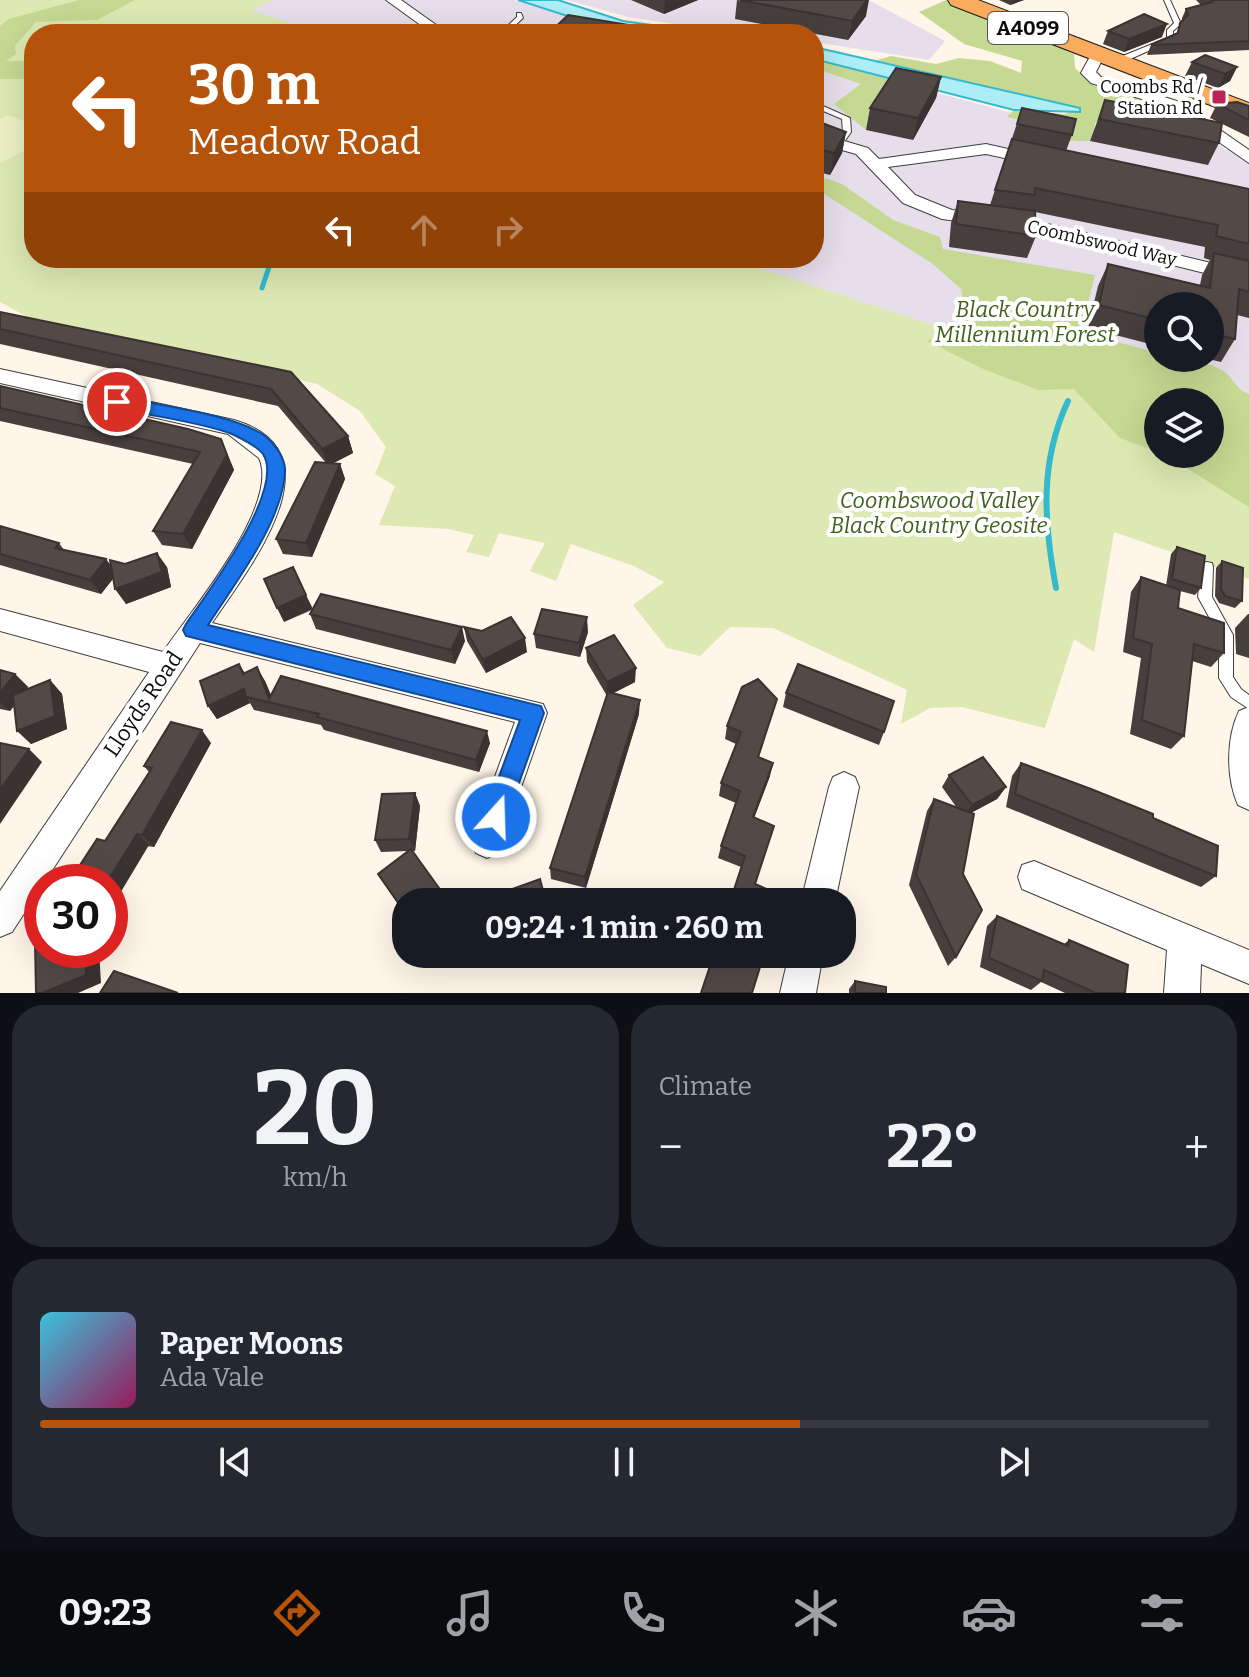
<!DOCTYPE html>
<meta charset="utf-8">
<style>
:root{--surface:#171b24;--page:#242831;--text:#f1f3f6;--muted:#9ea1a6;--line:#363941;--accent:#b45309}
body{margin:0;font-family:Bitter,serif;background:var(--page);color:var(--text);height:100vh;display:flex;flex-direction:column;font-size:30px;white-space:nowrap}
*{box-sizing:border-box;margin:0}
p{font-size:26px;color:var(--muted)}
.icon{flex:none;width:44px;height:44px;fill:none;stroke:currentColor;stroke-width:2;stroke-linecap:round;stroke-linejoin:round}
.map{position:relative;height:993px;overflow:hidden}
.details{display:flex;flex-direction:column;gap:12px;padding:12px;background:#0d0f14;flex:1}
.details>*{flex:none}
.top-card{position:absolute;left:24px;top:24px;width:800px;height:244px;border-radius:32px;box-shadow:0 8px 32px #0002;background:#b45309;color:#fff;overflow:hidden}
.buttons{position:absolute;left:1144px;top:292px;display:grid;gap:16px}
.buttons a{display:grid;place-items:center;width:80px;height:80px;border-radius:50%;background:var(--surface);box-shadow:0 8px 32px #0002;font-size:40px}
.speed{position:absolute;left:24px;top:864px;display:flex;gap:16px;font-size:40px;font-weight:700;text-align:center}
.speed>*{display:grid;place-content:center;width:104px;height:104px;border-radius:50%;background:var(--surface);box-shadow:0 8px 32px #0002;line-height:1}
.speed .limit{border:12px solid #d22;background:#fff;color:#111}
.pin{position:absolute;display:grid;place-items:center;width:68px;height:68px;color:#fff;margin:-34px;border:4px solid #fff;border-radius:50%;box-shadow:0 2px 8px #0007}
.me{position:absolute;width:88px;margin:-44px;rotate:20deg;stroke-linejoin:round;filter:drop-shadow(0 0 6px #0008)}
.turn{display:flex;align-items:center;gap:28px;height:168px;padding:0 32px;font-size:36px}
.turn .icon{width:104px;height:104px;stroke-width:2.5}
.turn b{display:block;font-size:56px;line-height:68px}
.lanes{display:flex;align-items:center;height:76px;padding:0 32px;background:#0003;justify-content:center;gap:40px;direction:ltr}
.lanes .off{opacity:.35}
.big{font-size:60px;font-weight:700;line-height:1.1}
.details .tile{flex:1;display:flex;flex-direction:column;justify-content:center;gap:12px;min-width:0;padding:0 28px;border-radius:32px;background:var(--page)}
.details .dial{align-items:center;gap:0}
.dial b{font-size:104px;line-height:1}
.song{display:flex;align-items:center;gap:24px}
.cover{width:96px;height:96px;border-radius:12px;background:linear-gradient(135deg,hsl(190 70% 55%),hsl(330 70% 35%))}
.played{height:8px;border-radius:4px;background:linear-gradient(90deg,var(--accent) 65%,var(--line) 65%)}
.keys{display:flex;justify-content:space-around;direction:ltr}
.heat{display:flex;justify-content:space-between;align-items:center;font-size:44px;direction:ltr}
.details .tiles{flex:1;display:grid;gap:12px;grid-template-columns:1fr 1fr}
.tile:last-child{grid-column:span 2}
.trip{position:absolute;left:392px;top:888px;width:464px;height:80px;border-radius:32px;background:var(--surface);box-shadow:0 8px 32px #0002;font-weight:700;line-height:80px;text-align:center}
.dock{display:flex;height:128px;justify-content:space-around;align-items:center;background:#090b0e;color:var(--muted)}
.dock .icon{width:56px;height:56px}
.dock .on{color:var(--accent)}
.dock b{font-size:36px;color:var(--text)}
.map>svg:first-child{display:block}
.industrial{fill:#e6deea;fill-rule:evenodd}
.green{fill:#dde8b3}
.forest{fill:#c5d992}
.pitch{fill:#ecf0c5}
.water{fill:#adeef6;stroke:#34b9ce;stroke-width:2}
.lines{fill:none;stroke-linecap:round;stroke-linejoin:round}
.stream-far1{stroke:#34b9ce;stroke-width:5}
.stream{stroke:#34b9ce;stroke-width:6}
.service-casing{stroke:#3e3e3e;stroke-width:2}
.minor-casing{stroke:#3e3e3e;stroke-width:2}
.primary-casing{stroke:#1c1c1c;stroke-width:2}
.service{fill:#fff;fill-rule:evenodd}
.minor{fill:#fff;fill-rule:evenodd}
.primary{fill:#faab5d;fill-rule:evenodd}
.wall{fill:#473f3d}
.shaded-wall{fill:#3a3332}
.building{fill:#534947;stroke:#3a3332;stroke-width:2}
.route{fill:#1a73e8;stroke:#114b97;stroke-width:2}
.poi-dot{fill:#ba2352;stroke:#fff;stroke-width:3}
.labels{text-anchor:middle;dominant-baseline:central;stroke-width:8;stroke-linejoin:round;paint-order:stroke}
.far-poi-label{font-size:18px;fill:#0b0b0b;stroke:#fff;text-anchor:end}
.far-street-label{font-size:18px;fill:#0b0b0b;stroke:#fff}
.shield{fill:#fff;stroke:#545454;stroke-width:2}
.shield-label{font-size:20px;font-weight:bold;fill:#0b0b0b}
.park-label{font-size:22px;font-style:italic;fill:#3d621c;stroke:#fff}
.street-label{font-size:22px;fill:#0b0b0b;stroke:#fff}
</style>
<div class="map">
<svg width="1249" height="993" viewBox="0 0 1249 993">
<rect width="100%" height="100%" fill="#fff5e8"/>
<g class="industrial">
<polygon points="273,0 514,0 590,23 661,34 324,34 246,11"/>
<polygon points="566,0 869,0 945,41 929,60 814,42 814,34 741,34 629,17"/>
<path d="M814,60L1076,130L1179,116L1226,150L1249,148V460L1210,402H1158L728,258H814ZM1158,306H1210V358H1158Z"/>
</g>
<polygon class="green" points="0,0 273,0 251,10 324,34 34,34 34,258 728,258 955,332 1158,411 1158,454 1210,454 1249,460 1249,579 1114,532 1094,652 1074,639 1045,728 962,707 930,708 901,724 907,690 773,628 730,627 700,656 667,648 633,605 664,582 634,566 571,544 556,581 530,571 545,543 499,533 489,557 466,552 474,535 449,529 379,525 395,486 375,474 386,447 360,411 317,384 31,319 0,302"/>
<g class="forest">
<polygon points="79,0 135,0 97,20 36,22 15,46 16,54 6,61 34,61 34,79 0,79 0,26 9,19"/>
<polygon points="946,0 1067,51 1074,54 1075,68 1095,86 1169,109 1217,143 1096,122 1090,141 1068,141 1074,132 1007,117 1014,110 1065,114 1073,111 1045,101 874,61 891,56 936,64 959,58 990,61 1021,73 1022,61 964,44 919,12"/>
<polygon points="814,59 901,81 866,130 834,104 861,84 814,68"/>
<path d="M826,178L842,184L893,220L940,237L943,249L1095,275L1081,332L1158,353V358C1176,358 1212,361 1226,373C1235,381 1237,390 1249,394V507L1164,454H1210V402H1158V452L1120,438L1074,389L1038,390L981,368L927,341L967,318L961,289L933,264L815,188Z"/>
</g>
<polygon class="pitch" points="8,115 34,125 34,146 0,163 0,119"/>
<g class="water">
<polygon points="518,0 558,0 623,21 716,34 623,34"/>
<polygon points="814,47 1080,108 1080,112 1014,110 814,59"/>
</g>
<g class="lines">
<polyline class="stream-far1" points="262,288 272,258"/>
<path class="stream" d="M1056,588C1044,523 1039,463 1068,401"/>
<g class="service-casing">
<g id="service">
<polygon points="1164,0 1170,0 1181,24 1173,31 1173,40 1119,64 1113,64 1113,60 1167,38 1167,30 1174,23"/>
<polygon points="517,13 521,13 523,18 506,34 499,34 517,17"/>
<polygon points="814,102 850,118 851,132 842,145 835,143 843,132 842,119 814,107"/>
<polygon points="1207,562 1212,563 1213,567 1212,597 1233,635 1233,677 1241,689 1249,695 1249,709 1231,697 1219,678 1219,635 1198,597 1201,567 1202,563"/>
</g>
</g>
<g class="minor-casing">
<g id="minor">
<polygon points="386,0 401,0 449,34 433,34"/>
<polygon points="1092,53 1104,56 1096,72 1101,77 1180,102 1249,150 1249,163 1170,108 1091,83 1081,73"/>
<polygon points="814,132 868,148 879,159 986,144 1043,157 1045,160 1037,165 986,154 888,167 915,195 952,210 1035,221 1249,272 1249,284 1035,231 942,219 903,203 856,154 814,142"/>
<path d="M0,369L234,420C343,452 248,569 212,623L543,704L547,713L498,853L487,858L476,853L471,842L515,722L200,643L12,932L0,937V891L149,672L0,631V609L163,652C190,612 281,505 259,458L228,434L0,383Z"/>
<path d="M1249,707V810L1238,805C1226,778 1226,738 1239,711Z"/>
<polygon points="844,772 855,777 859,787 835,902 801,902 829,787 833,777"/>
<polygon points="1034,861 1249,950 1249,984 1201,964 1200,993 1164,993 1167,950 1022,889 1018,877 1022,865"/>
<polygon points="789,954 823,954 816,993 780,993"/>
</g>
</g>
<g class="primary-casing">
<polygon id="primary" points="948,0 978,0 1249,103 1249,120 951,5"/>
</g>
<use href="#service" class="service"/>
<use href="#minor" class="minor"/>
<use href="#primary" class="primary"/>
</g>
<g class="wall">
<polygon points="631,0 698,0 664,14"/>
<polygon points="737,0 866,16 848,40 735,19"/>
<polygon points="999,0 1024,0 1010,5"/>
<polygon points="1196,0 1249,0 1249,50 1147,55 1151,45 1176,35 1180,23 1182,21 1182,18 1186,9 1201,5"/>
<polygon points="1108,31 1162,37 1124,52 1103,44"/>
<polygon points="1192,62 1237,67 1230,81 1218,88 1185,76"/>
<polygon points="941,77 936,98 913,140 866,130 870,108"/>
<polygon points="1105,100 1219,143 1208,165 1090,141"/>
<polygon points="1217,104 1249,106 1249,137 1210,118"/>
<polygon points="1022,108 1072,135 1066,151 1249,189 1249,318 1237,315 1235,339 1221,362 1204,358 1210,358 1210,306 1158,306 1158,346 1088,328 1098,286 1108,264 1200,285 1202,275 1210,260 1204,258 1205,247 1035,212 1036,236 1027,258 949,247 951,223 958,201 990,205"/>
<polygon points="814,120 846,132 842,153 830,175 814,171"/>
<polygon points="0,312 291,372 348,436 353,453 333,463 340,464 345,479 312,557 283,554 276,539 326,463 278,406 0,344"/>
<polygon points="0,386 228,455 234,470 192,549 162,545 153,531 193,464 0,421"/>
<polygon points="0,526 59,543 64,550 106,559 111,566 125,564 167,567 171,587 126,604 113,578 101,594 0,565"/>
<polygon points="1177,547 1201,588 1195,595 1180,591 1178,608 1224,653 1211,667 1192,661 1184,736 1171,749 1130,734 1141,658 1123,652 1131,592 1141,577 1166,586 1171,554"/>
<polygon points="1222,561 1242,601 1235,608 1219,603 1215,596 1216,568"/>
<polygon points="313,609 465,641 455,664 316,629 310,614 312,610 284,622"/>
<polygon points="1248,614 1249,614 1249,658 1236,654 1235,628"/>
<polygon points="464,627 527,652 486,673 467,641"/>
<polygon points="588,632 580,657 536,648 534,634"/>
<polygon points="586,648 635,682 614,693 639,714 586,888 551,879 550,868 607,696 587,662"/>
<polygon points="239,664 245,673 265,681 271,695 490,743 479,772 324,730 321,725 254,710 250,703 217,719 208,706"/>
<polygon points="0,670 15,674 28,687 27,689 50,680 62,694 67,729 31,744 14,706 10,711 0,709"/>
<polygon points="786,693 884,732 879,745 783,707"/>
<polygon points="777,699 759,757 770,776 754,817 774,826 730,902 741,867 718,858 721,846 736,803 719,796 721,783 736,744 725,739 727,726"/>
<polygon points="211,743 154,847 105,841 149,772 144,766"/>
<polygon points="1021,763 1153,818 1216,876 1201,887 1006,807 1012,776"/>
<polygon points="949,775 1006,787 997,799 971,813 963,874 956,957 948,966 909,885 927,811 934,799 957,808 942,787"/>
<polygon points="415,793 420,806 415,851 412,851 439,888 444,898 439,902 406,902 406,916 378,874 409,851 381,852 375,840"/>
<polygon points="997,916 1064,944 1069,940 1125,993 1065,993 1041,982 1031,990 980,967 987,926"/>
<polygon points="855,981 886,993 849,993 849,989"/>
</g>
<g class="shaded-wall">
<polygon points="665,0 698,0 664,14"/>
<polygon points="867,0 869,0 866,16 848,40 852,21"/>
<polygon points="1012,0 1024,0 1010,5"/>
<polygon points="1167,24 1162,37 1124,52 1129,39"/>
<polygon points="1237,67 1230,81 1218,88 1225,74"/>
<polygon points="941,77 936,98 913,140 918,118"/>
<polygon points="846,132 842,153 830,175 834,153"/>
<polygon points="348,436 353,453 328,466 322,449"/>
<polygon points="221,439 234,470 192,549 183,534"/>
<polygon points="340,464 345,479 312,557 306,543"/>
<polygon points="157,553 167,567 171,587 126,604 115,589"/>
<polygon points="106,559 117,574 101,594 90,580"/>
<polygon points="306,595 313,609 284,622 277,608"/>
<polygon points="587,617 588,632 580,657 579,643"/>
<polygon points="462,627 465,641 455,664 451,650"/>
<polygon points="525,638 527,652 486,673 483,660"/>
<polygon points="257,667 265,681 274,703 269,699"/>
<polygon points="636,668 635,682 607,696 607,682"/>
<polygon points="15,674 28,687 10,711 0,702 0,693"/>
<polygon points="50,680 62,694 67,729 31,744 17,731"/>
<polygon points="244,689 246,697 250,703 217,719 208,706"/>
<polygon points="640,700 639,714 586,888 585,877"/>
<polygon points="202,730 211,743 154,847 142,835"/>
<polygon points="487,731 490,743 479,772 476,760"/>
<polygon points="29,749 42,762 0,824 0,790"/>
<polygon points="773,763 770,776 750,829 753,817"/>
<polygon points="1006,787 997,799 963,817 972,805"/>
<polygon points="415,793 420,806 415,851 409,839"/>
<polygon points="137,834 149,845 110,910 110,882 107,882"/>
<polygon points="439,888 444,898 439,902 422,902"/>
<polygon points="85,950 99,950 101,983 78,993 42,993"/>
</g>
<g class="building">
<polygon points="740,0 867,0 852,21"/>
<polygon points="1211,0 1249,0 1249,41 1151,45 1178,33 1180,23 1188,15 1186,9 1212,2"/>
<polygon points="1144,14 1167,24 1129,39 1108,31"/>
<polygon points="568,15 683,34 548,34"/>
<polygon points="1205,55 1237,67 1225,74 1192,62"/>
<polygon points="896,68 941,77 918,118 870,108"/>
<polygon points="1105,100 1222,123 1219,143 1099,119"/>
<polygon points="1237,102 1249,106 1249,120 1217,104"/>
<polygon points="1022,108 1076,119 1072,135 1017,124"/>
<polygon points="814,120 846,132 834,153 814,148"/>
<polygon points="1012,139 1249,189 1249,244 1216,236 1218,225 1035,188 1035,195 995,190"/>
<polygon points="958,201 1035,211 1036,236 956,224"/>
<polygon points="1214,253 1249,261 1249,292 1239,289 1235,339 1210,333 1210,306 1158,306 1158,320 1099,305 1108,264 1210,288"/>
<polygon points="0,312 291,372 348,436 322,449 271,389 0,329"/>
<polygon points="0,386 188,429 221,439 227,455 183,534 153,531 200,452 0,408"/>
<polygon points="315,462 340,464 306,543 276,539"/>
<polygon points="0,526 59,543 55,548 106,559 90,580 0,554"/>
<polygon points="1177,547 1205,556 1201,588 1172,579"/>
<polygon points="157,553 162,572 115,589 110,560 125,564"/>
<polygon points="1222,561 1243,568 1242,601 1225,596 1221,589"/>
<polygon points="293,567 306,595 277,608 264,579"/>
<polygon points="1141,577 1180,590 1178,608 1224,623 1224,653 1194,644 1184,736 1142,720 1152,644 1133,638"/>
<polygon points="321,594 462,627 451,650 310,614"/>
<polygon points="542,609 587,617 579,643 534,634"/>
<polygon points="511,617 525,638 483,660 464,627 482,631"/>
<polygon points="614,635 636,668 607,682 586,648"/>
<polygon points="239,664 243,674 257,667 269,699 281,676 487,731 476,760 317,717 319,714 246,697 244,689 208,706 200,681"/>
<polygon points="798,664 894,701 884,732 786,693"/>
<polygon points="0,670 15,674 0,693"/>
<polygon points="758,679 777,699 758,757 773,763 753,817 774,826 755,884 781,895 779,902 730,902 745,856 721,846 740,791 721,783 741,732 727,726 742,687"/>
<polygon points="50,680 55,716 17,731 13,695"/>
<polygon points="608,692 640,700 585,877 550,868"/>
<polygon points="171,722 202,730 142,835 137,834 107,882 69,882 97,839 105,841 152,768 144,766"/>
<polygon points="0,743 29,749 0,790"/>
<polygon points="983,757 1006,787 972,805 949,775"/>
<polygon points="1021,763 1091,789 1153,814 1153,818 1218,846 1216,876 1015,794"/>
<polygon points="415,793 409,839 375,840 382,794"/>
<polygon points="934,799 974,814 963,874 982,910 956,957 916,874"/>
<polygon points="411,849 439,888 422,902 406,902 406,914 378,874"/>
<polygon points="540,879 546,902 476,902"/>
<polygon points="997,916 1068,946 1069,940 1128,965 1125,993 1096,993 1044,970 1042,981 989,958"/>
<polygon points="42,938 42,950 85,950 86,975 42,993 36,993 35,941"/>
<polygon points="714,954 764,954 752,993 701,993"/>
<polygon points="114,971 178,993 100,993"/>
<polygon points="855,981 886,987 886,993 855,993"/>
</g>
<path class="route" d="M117,396C155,405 235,414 265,436C275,444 286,459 285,472C282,523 235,583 208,625L541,706L544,713L504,825L496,828L488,825L484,817L520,720L186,636L183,630L186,624C207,593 286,490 263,454C256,445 242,439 232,434C194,420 150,417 111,406V398Z"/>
<rect class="poi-dot" x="1211" y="89" width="16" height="16" rx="4"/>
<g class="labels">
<g class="far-poi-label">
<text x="1203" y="87">Coombs Rd /<tspan x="1203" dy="21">Station Rd</tspan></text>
</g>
<g class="far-street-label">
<text transform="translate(1102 243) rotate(13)">Coombswood Way</text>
</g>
<rect class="shield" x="988" y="12" width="80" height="32" rx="6"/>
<g class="shield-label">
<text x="1028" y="28">A4099</text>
</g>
<g class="park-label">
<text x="1025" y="309">Black Country<tspan x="1025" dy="25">Millennium Forest</tspan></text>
<text x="939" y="500">Coombswood Valley<tspan x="939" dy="25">Black Country Geosite</tspan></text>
</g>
<g class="street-label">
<text transform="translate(143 704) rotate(-56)">Lloyds Road</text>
</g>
</g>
</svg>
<div class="buttons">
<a><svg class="icon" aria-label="search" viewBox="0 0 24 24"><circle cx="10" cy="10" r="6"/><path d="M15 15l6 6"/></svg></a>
<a><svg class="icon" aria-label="layers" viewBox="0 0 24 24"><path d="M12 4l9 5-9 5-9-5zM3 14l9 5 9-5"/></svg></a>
</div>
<div class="speed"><div class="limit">30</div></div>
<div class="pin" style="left:117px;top:402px;background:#d93025"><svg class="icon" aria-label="arrive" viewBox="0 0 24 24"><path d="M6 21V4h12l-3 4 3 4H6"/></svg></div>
<svg class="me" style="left:496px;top:817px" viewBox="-20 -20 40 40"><circle r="17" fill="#1a73e8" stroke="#fff" stroke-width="3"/><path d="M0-11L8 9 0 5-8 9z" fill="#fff"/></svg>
<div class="trip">09:24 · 1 min · 260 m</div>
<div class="top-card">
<div class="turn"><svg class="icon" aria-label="left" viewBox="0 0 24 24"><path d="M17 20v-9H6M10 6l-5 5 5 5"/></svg><div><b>30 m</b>Meadow Road</div></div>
<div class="lanes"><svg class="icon" aria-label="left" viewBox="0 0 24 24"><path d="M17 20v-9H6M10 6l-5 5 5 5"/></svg><svg class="icon off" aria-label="ahead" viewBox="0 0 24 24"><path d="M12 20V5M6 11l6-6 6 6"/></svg><svg class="icon off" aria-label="right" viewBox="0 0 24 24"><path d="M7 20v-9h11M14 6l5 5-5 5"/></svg></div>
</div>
</div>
<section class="details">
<div class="tiles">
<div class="tile dial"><b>20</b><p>km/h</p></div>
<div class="tile"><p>Climate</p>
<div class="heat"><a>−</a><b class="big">22°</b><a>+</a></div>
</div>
<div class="tile">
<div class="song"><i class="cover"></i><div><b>Paper Moons</b><p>Ada Vale</p></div></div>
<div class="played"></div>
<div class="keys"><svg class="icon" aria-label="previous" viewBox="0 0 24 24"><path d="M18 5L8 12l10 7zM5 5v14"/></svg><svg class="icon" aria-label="pause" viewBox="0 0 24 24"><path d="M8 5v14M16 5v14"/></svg><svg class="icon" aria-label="next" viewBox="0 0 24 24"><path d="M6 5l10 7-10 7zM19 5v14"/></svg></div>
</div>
</div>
</section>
<nav class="dock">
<b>09:23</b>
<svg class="icon on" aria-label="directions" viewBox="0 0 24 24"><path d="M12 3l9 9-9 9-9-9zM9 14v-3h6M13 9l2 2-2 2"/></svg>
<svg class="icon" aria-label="music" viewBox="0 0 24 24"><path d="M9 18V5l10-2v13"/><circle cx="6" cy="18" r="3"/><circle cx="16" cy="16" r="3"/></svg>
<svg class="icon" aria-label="phone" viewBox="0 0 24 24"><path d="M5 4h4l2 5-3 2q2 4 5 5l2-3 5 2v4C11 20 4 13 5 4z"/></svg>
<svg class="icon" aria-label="climate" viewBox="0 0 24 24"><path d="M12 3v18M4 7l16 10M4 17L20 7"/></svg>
<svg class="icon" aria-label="car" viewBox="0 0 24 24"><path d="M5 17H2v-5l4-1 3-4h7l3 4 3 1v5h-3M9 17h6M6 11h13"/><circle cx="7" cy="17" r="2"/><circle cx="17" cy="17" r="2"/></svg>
<svg class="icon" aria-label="filters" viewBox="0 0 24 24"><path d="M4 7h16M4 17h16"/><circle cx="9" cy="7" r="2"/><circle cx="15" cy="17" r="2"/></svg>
</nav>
